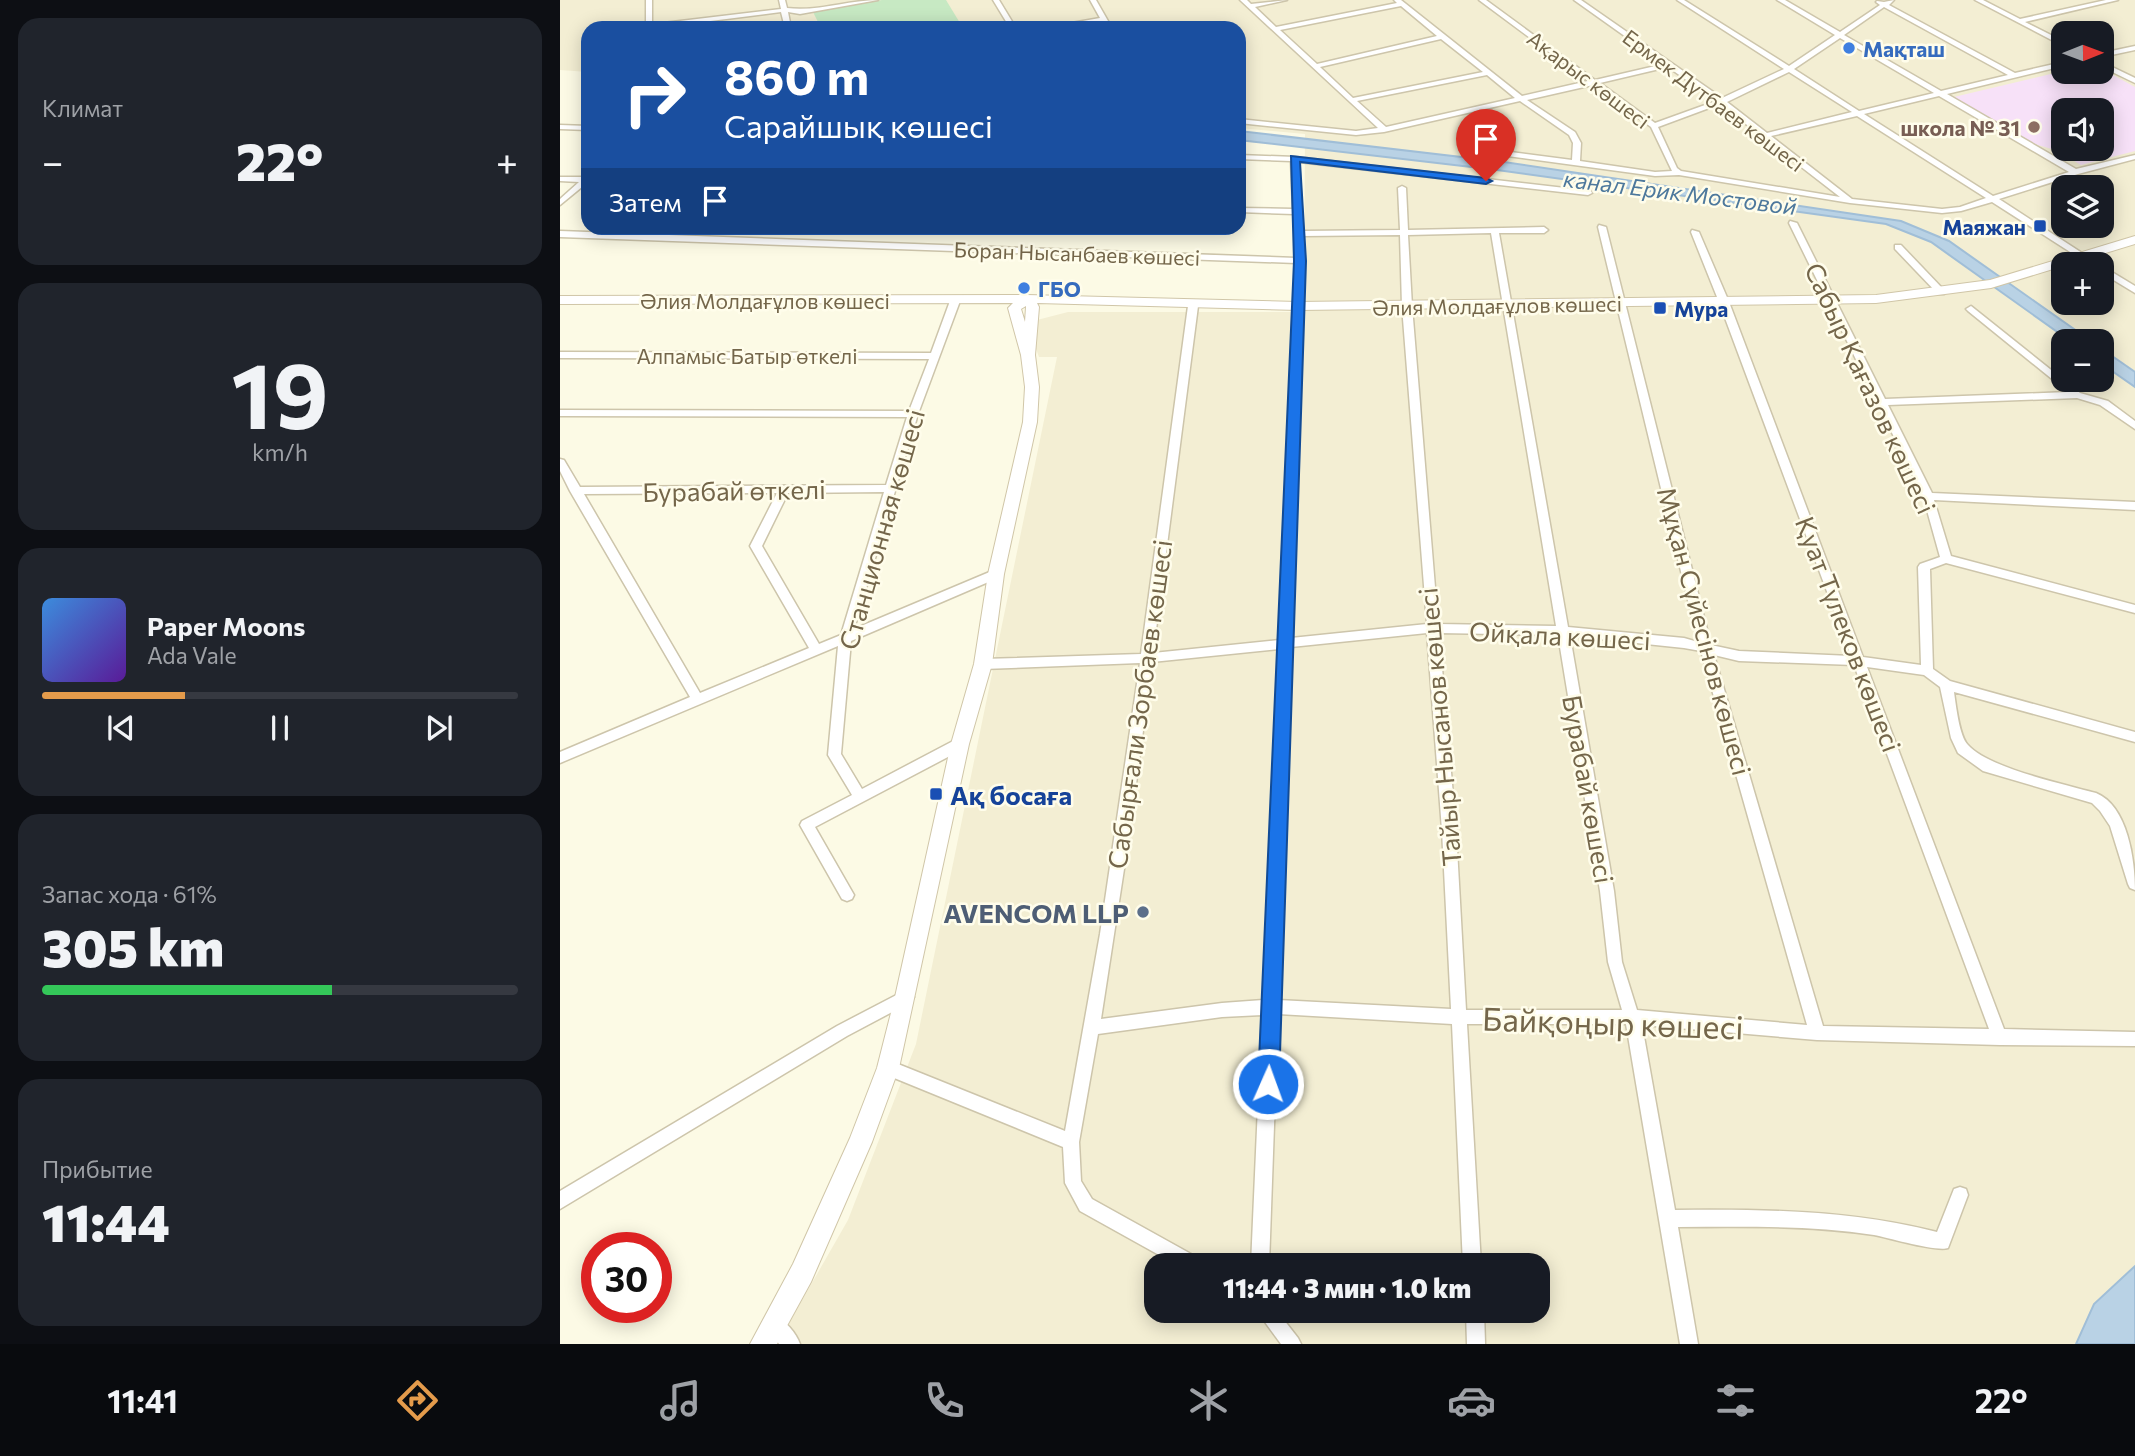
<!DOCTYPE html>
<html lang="ru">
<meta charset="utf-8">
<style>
:root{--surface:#171b24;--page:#20242c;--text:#f1f3f6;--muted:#9ea1a6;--line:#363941;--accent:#e49b4b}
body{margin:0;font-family:Commissioner,sans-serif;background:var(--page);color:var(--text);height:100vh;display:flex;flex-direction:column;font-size:26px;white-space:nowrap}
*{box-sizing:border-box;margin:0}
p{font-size:23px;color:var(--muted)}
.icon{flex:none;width:38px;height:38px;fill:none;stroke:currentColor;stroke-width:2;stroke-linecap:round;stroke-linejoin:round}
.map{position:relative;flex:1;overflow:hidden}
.drawer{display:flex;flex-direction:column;gap:18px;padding:18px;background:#0d0f14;width:560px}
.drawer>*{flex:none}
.top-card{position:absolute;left:21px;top:21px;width:665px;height:214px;border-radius:21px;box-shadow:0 4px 18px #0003;background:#1a4fa0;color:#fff;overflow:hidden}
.needle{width:46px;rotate:89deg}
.fabs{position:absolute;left:1491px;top:21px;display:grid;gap:14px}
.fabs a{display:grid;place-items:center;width:63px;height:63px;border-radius:14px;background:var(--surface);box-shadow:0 4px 18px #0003;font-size:35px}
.speed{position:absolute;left:21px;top:1232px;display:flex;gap:14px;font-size:35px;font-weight:700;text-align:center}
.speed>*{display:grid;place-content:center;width:91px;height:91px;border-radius:50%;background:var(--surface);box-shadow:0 4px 18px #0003;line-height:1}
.speed .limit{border:10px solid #d22;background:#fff;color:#111}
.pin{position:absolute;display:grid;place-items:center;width:60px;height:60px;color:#fff;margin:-72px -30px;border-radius:50% 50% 50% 0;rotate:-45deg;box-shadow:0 0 7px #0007}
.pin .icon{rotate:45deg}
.me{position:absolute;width:77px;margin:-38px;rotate:2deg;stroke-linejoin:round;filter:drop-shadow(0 0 5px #0008)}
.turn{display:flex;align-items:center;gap:24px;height:147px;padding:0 28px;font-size:32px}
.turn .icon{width:91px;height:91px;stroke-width:2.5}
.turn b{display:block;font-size:49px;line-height:60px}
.then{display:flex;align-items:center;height:66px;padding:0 28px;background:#0003;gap:14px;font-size:26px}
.big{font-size:52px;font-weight:800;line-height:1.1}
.drawer .tile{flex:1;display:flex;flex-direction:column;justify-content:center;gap:10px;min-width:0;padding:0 24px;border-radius:21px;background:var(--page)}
.drawer .dial{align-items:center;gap:0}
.dial b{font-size:91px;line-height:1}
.song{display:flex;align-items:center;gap:21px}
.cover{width:84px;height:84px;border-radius:10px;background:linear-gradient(135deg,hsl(210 70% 55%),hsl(270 70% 35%))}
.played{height:7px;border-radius:4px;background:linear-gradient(90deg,var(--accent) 30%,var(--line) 30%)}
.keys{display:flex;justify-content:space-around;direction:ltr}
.heat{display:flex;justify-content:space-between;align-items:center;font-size:38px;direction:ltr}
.charge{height:10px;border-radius:5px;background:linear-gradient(90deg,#34c759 61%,var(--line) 0)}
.trip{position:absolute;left:584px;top:1253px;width:406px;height:70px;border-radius:21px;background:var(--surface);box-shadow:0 4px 18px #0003;font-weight:800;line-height:70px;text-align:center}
.menu{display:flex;height:112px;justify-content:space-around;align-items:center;background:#090b0e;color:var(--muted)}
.menu .icon{width:49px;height:49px}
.menu .selected{color:var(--accent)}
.menu b{font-size:32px;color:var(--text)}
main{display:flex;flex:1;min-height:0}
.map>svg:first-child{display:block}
.residential{fill:#f3eed3;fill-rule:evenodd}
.education{fill:#f7e1f8;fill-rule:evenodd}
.green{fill:#c7e9c3}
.water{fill:#b9d2e5;stroke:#a0bed7;stroke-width:2}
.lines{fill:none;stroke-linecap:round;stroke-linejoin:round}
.minor-casing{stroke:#cdc5ab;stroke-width:3}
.secondary-casing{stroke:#d0c6a8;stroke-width:2}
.minor{fill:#fff;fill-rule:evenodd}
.secondary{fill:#fff;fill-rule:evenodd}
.route{fill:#1a73e8;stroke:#114b97;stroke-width:2}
.shop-dot{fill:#3f7fe0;stroke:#fffdeb;stroke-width:2.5}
.education-dot{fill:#8d6e63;stroke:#fffdeb;stroke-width:2.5}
.transit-dot{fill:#1a4fb4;stroke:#fffdeb;stroke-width:2.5}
.service-dot{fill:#5c6f8a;stroke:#fffdeb;stroke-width:2.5}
.labels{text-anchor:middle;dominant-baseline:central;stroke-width:5;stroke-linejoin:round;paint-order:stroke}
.far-shop-label{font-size:21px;font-weight:bold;fill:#366cbe;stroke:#fffdeb;text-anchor:start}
.far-street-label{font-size:21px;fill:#74664a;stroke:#fffdeb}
.far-education-label{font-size:21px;font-weight:bold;fill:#785e54;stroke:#fffdeb;text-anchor:end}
.far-transit-label{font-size:21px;font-weight:bold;fill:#164399;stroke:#fffdeb;text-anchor:end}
.far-water-label{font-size:23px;font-style:italic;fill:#4d789c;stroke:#fffdeb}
.street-label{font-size:26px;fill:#74664a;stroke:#fffdeb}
.transit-label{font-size:26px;font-weight:bold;fill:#164399;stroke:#fffdeb;text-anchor:start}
.service-label{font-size:26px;font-weight:bold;fill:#4e5e75;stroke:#fffdeb;text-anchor:end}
.near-street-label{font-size:32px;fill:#74664a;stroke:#fffdeb}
</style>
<main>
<section class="drawer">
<div class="tile"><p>Климат</p>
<div class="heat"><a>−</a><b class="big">22°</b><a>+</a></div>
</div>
<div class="tile dial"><b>19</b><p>km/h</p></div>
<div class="tile">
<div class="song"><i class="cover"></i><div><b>Paper Moons</b><p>Ada Vale</p></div></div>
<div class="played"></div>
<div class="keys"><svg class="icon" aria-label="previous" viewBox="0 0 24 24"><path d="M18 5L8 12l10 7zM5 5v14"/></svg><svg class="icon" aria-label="pause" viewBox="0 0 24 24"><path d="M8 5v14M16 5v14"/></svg><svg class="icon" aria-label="next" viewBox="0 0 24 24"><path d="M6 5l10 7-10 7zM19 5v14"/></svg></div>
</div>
<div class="tile"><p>Запас хода · 61%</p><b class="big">305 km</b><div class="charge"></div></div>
<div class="tile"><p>Прибытие</p><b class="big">11:44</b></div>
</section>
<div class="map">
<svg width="1575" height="1344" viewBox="0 0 1575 1344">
<rect width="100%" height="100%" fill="#fcfae5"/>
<path class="residential" d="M0,0H1575V1266L1534,1304L1516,1344H217L288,1220L356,1044L497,357H479L472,338L477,320L508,312H744L745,134L679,128V28H28V72L0,70ZM1503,33H1542V72H1503ZM1503,110H1542V149H1503ZM1503,187H1542V226H1503ZM1503,264H1542V303H1503ZM1503,341H1542V380H1503ZM597,1265H978V1311H597Z"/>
<path class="education" d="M1542,69L1575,87V151L1521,165L1495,150L1471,143L1394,97L1503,71ZM1503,110H1542V149H1503Z"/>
<polygon class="green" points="322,0 386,0 403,28 261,28 253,12"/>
<g class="water">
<polygon points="679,131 944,162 1341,221 1389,241 1531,341 1510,341 1371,242 1326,224 937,170 679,140"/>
<polygon points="1542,349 1575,372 1575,387 1542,364"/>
<polygon points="1575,1266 1575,1344 1516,1344 1534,1304"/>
</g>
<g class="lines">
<g class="minor-casing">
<g id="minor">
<path d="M86,0H92V23L95,24L221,9L219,0H225L227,8C257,12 288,0 318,0L240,14L228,12L231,28H225L221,12L95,28L86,24Z"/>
<polygon points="433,0 439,0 456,28 450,28"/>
<polygon points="530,0 536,0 552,28 546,28 542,21 499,28 483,28 540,18"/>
<path d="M680,0H687L691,4L727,0L695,7L716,27L837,3L834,0H841L962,96L1028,81L919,0H926L1035,80L1104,64L1014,0H1021L1162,98L1224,69L1117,0H1124L1229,66L1275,35L1217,0H1225L1280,32L1320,5L1316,2L1317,1L1324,2L1334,0L1329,5L1455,73L1503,62V66L1387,94L1516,169L1575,155V159L1518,174L1439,199L1539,264H1529L1432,202L1401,211L1382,213L1290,203L1119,175L1095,176L940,155V151H943L1012,160L1013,143L1009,135L960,101L824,132L796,135L679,123V119L796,131L818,128ZM841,6L877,36L757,64L720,30ZM1324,7L1448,75L1381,91L1284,35ZM1280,38L1374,93L1299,111L1234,69ZM881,39L923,72L793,98L760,67ZM1108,67L1156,101L1095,123L1040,83ZM1229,72L1292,112L1207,133L1167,102ZM927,75L955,98L826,127L797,101ZM1033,85L1091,127L1112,171L1095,172L1020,161L1021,143L1015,132L967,100ZM1379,96L1509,172L1433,196L1304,114ZM1160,104L1280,197L1121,171L1117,168L1098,127ZM1297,116L1426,198L1400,207L1382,209L1292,199L1211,136Z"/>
<polygon points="1415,0 1423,0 1460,19 1546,0 1558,0 1465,22 1503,41 1503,46"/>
<polygon points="1575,46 1575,50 1542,57 1542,53"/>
<polygon points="1542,62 1575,78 1575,83 1542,67"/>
<polygon points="0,125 28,126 28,130 0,129"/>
<path d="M679,155L735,157L1031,191L1032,193L1028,195L739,162L743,231L840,230L838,188L842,186L846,188L848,230L984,227L988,230L984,233H939L1008,627L1124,638L1138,642L1038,227L1039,225L1046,227L1151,645L1179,651L1291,656L1159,302L1131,232L1132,230L1139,232L1169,302L1303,657L1361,665L1358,567L1360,564L1380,557L1363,496L1229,223L1230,221L1237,223L1325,399L1508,392L1408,311L1406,309L1411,306L1520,393L1548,401L1575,421V429L1540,405L1517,398L1328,405L1372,493L1575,502V510L1374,500L1391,556L1575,605V613L1386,563L1370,569L1373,669L1390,681L1575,732V742L1394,692C1396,705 1399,736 1408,745C1428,768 1504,784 1536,793C1568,806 1575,861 1575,890L1570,888L1568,884L1550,826L1540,811L1532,803L1423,771L1398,753L1391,738L1380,687L1364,675L1307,667L1444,1029L1575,1032V1046L1440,1045L1257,1040L1082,1025L1115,1210C1204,1209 1291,1210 1377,1232L1394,1189L1400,1187L1406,1189L1408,1195L1388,1248C1377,1252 1329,1238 1314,1235C1249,1225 1183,1227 1118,1227L1138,1344H1120L1066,1024H907L921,1265H903L892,1024L718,1014L709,1265H691L702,1015L662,1017L538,1034L519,1142L521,1181L532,1199L640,1259L643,1265H617L520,1211L505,1183L503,1147L322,1073L320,1068L322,1063L328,1060L505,1131L540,934L580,663L423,669L417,664L423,659L581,654L628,306L633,303L638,306L593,653L719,640L736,263L0,237V231L736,258L734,214L679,212V208L733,209L731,161L679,159ZM931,233L996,626L878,624L852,306L848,235ZM840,235L842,306L867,624L731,638L744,261L743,236ZM867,633L882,830L891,1009L718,1000L731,647ZM879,633L998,635L1040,891L1048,962L1062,1010H906L896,830ZM1010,636L1124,648L1141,651L1247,1025L1077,1010L1062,962L1054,891ZM719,649L703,1000L662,1003L541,1019L570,830L592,662ZM1154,655L1179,661L1294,665L1429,1029L1263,1026Z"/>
<polygon points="28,176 28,182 0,205 0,199 19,182 0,181 0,177 24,177"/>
<polygon points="1335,245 1341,245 1384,290 1384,294 1378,294 1335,249"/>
<polygon points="1542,266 1575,286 1575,293 1542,273"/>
<path d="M395,298L400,301L358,414L294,629L432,571H440L442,574L440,577L291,641L281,754L302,789L395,740H405L406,744L405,748L255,827L294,895L292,899L287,901L282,899L240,825L242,821L292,795L268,755L278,646L0,763V752L130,697L10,491L0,471V459L4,460L20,487L326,485L347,417L0,416V410L349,411L369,359L0,358V352L371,353L390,301ZM324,492L281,635L259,644L202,546L228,493ZM217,493L190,546L249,648L140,693L24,494Z"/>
<polygon points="346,990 351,992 354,997 351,1002 287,1036 0,1209 0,1191 277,1026"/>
<polygon points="697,1311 717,1311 738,1338 741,1344 721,1344"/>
<polygon points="906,1311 924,1311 925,1344 907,1344"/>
<path d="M214,1315C225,1320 236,1333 240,1344H219L205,1324L208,1318Z"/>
</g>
</g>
<g class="secondary-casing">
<path id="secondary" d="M1575,236V244L1431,288L1316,303L738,310L477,303L479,307L475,355L479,387L477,422L444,574L432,664L409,744L339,1068L312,1142L251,1282L217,1344H190L233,1264L290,1138L317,1068L335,997L391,744L414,664L428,574L463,422L465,387L461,355L448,308L453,303L0,304V296L467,295L738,302L1316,295L1430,280ZM466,306V307L465,322L461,309Z"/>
</g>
<use href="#minor" class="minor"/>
<use href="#secondary" class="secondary"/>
</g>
<polygon class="route" points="731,156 926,178 932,181 926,184 740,162 746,261 719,1084 716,1092 708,1095 701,1092 698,1084 734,261"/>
<g class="shop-dot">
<circle cx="1289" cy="48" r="7"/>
<circle cx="464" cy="288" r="7"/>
</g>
<circle class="education-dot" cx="1474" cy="127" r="7"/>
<g class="transit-dot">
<rect x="1473" y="219" width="14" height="14" rx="3.5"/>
<rect x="1093" y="301" width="14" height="14" rx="3.5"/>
<rect x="369" y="787" width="14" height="14" rx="3.5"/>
</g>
<circle class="service-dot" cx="583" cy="912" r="7"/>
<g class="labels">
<g class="far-shop-label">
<text x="1303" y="48">Мақташ</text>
<text x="478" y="288">ГБО</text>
</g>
<g class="far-street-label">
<text transform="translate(1029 79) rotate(37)">Ақарыс көшесi</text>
<text transform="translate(1154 100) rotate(37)">Ермек Дүтбаев көшесi</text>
<text transform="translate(517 253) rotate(2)">Боран Нысанбаев көшесі</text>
<text x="205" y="300">Әлия Молдағұлов көшесі</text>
<text transform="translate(937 305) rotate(-1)">Әлия Молдағұлов көшесі</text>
<text x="187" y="355">Алпамыс Батыр өткелі</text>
</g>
<g class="far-education-label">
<text x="1460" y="127">школа № 31</text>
</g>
<g class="far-transit-label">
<text x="1466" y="226">Маяжан</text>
<text x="1114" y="308" text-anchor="start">Мура</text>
</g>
<g class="far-water-label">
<text transform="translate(1120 192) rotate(7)">канал Ерик Мостовой</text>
</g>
<g class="street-label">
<text transform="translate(1311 388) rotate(65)">Сабыр Қағазов көшесі</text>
<text transform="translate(174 490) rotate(-1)">Бурабай өткелі</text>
<text transform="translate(321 529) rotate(-74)">Станционная көшесі</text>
<text transform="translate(1145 631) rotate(75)">Мұқан Сүйесінов көшесі</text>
<text transform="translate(1289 634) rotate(69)">Қуат Түлеков көшесі</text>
<text transform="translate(1000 635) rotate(3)">Ойқала көшесі</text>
<text transform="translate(579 704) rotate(-82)">Сабырғали Зорбаев көшесі</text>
<text transform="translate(879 727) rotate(-95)">Тайыр Нысанов көшесi</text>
<text transform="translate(1029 789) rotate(80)">Бурабай көшесi</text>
</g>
<g class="transit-label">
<text x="390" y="794">Ақ босаға</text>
</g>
<g class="service-label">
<text x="569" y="912">AVENCOM LLP</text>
</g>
<g class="near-street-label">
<text transform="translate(1053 1022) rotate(2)">Байқоңыр көшесi</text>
</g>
</g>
</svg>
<div class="fabs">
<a><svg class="needle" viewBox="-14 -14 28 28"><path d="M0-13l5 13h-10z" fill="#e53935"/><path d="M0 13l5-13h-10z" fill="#9ea1a6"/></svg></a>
<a><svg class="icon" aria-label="sound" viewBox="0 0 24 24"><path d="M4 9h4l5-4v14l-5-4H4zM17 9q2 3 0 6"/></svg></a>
<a><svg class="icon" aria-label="layers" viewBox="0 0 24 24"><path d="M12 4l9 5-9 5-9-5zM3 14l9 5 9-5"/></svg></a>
<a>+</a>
<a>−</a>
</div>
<div class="speed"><div class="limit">30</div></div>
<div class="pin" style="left:926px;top:181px;background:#d93025"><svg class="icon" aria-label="arrive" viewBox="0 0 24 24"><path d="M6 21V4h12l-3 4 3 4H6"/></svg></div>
<svg class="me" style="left:708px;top:1084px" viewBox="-20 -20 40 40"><circle r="17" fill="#1a73e8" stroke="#fff" stroke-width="3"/><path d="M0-11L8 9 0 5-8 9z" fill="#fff"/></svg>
<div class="trip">11:44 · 3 мин · 1.0 km</div>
<div class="top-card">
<div class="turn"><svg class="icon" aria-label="right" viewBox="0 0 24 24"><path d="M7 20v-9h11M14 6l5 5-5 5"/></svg><div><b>860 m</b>Сарайшық көшесі</div></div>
<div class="then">Затем<svg class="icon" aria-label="arrive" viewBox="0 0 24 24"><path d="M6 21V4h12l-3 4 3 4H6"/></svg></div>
</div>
</div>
</main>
<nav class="menu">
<b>11:41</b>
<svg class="icon selected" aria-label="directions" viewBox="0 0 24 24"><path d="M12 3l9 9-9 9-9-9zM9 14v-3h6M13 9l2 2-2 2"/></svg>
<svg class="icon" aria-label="music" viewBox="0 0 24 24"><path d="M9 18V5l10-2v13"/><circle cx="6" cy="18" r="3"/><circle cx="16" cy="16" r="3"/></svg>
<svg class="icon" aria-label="phone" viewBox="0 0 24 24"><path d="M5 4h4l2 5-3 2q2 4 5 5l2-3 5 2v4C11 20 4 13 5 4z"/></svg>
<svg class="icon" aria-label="climate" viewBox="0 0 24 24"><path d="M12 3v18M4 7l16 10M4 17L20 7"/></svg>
<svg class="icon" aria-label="car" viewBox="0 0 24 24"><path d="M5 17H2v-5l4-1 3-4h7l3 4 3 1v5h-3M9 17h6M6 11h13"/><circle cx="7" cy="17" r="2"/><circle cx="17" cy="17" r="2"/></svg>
<svg class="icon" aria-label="filters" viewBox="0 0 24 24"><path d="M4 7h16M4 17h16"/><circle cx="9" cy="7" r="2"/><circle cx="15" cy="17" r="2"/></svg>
<b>22°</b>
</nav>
